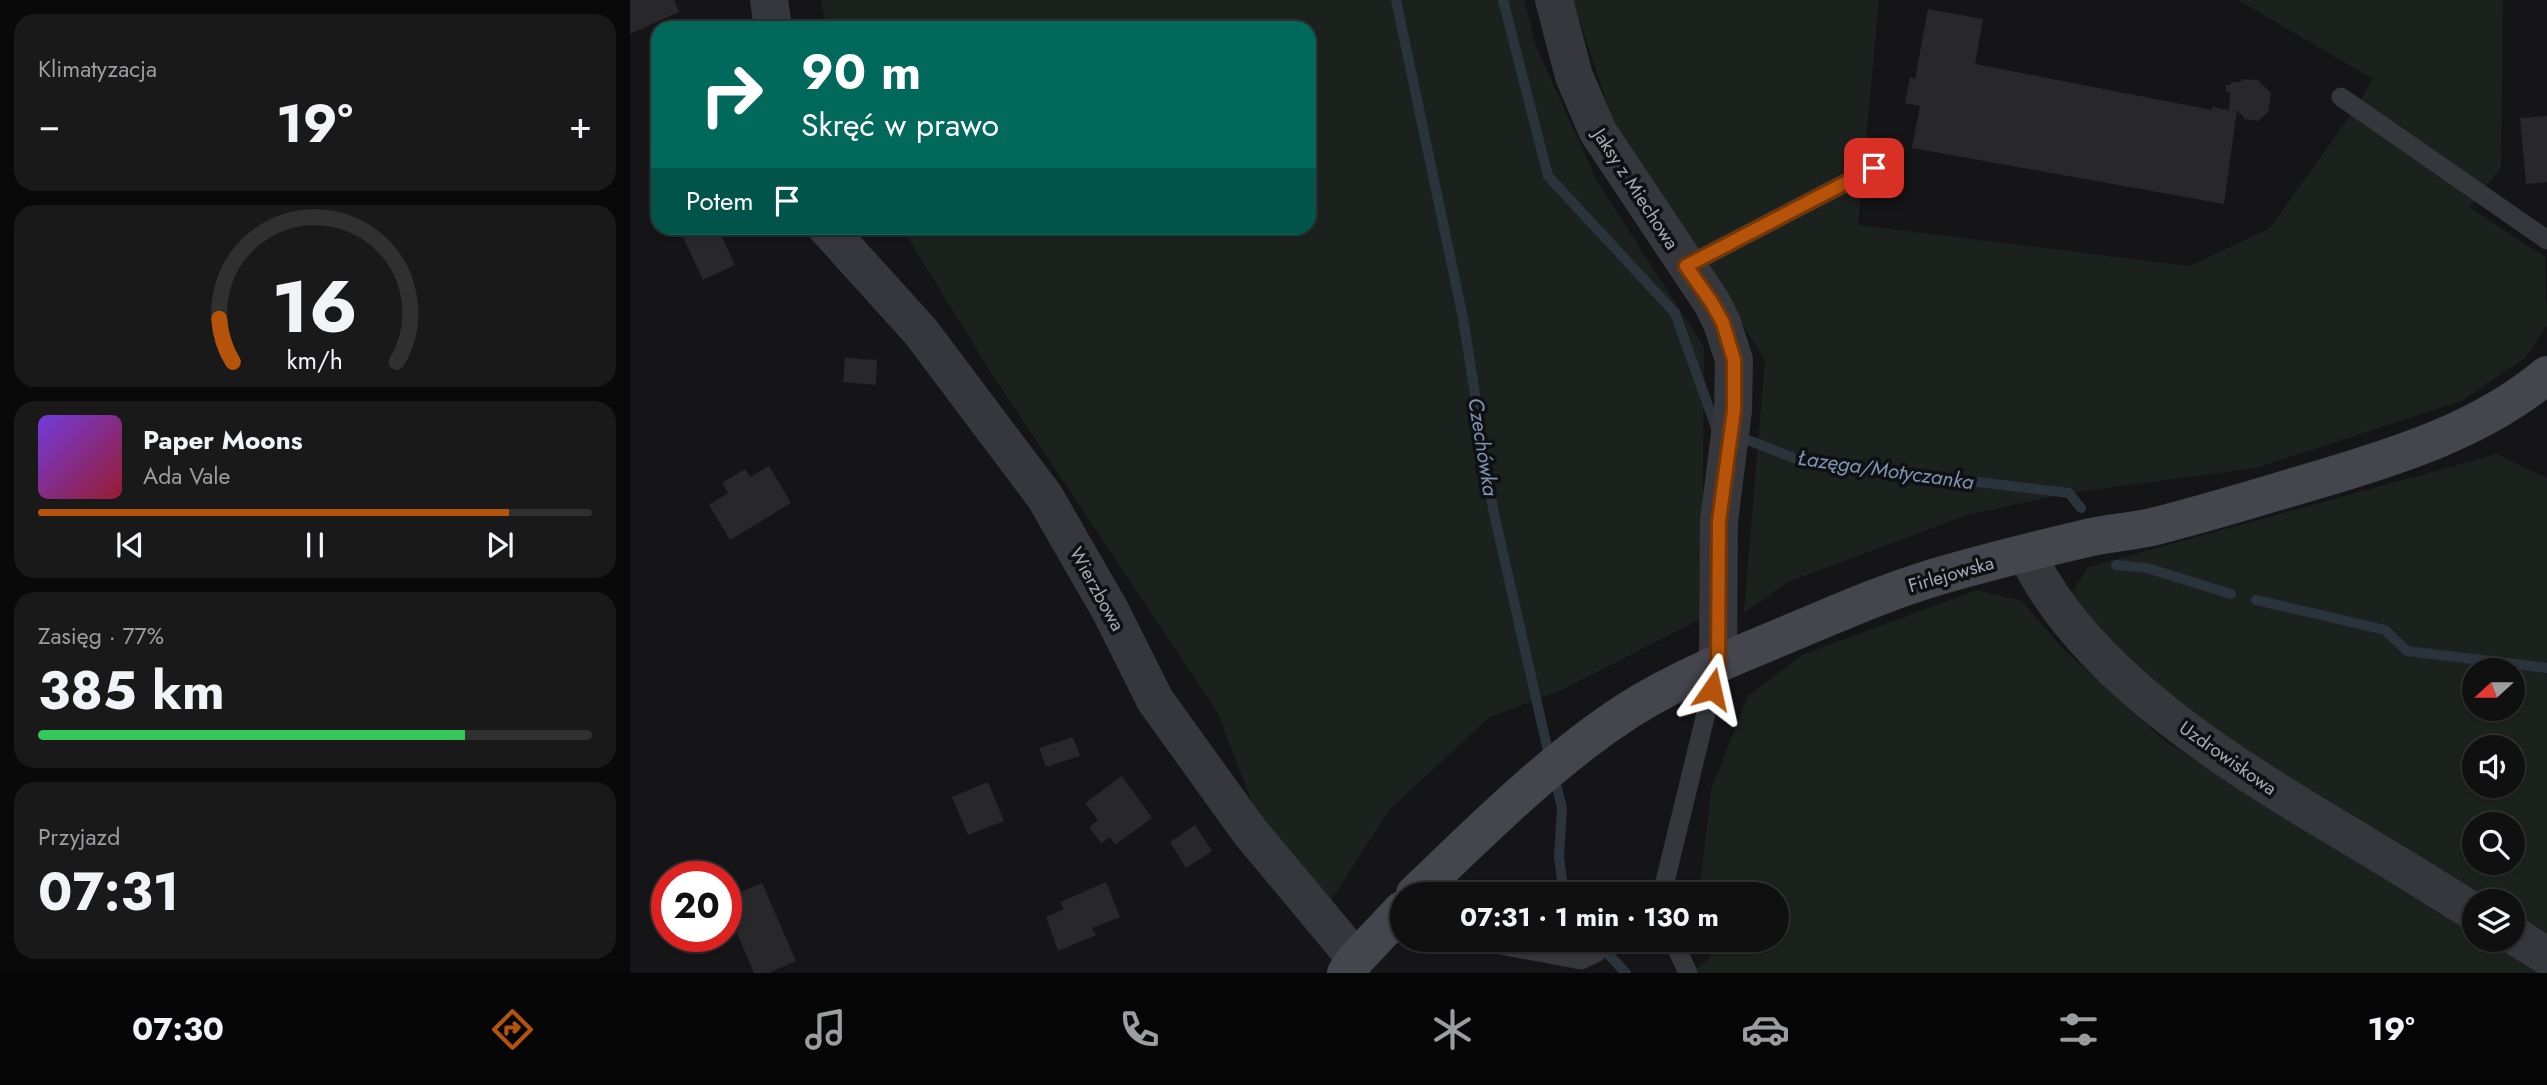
<!DOCTYPE html>
<html lang="pl">
<meta charset="utf-8">
<style>
:root{--surface:#101011;--page:#19191a;--text:#f1f3f6;--muted:#9c9d9f;--line:#303031;--accent:#b45309}
body{margin:0;font-family:Jost,sans-serif;background:var(--page);color:var(--text);height:100vh;display:flex;flex-direction:column;font-size:26px;white-space:nowrap}
*{box-sizing:border-box;margin:0}
p{font-size:23px;color:var(--muted)}
.icon{flex:none;width:38px;height:38px;fill:none;stroke:currentColor;stroke-width:2;stroke-linecap:round;stroke-linejoin:round}
.map{position:relative;flex:1;overflow:hidden}
.panel{display:flex;flex-direction:column;gap:14px;padding:14px;background:#090909;width:630px}
.panel>*{flex:none}
.guide{position:absolute;left:21px;top:21px;width:665px;height:214px;border-radius:21px;box-shadow:0 2px 5px #0004,0 0 0 2px var(--line);background:#00695c;color:#fff;overflow:hidden}
.needle{width:46px;rotate:249deg}
.controls{position:absolute;left:1832px;top:658px;display:grid;gap:14px}
.controls a{display:grid;place-items:center;width:63px;height:63px;border-radius:50%;background:var(--surface);box-shadow:0 2px 5px #0004,0 0 0 2px var(--line);font-size:35px}
.speed{position:absolute;left:21px;top:861px;display:flex;gap:14px;font-size:35px;font-weight:700;text-align:center}
.speed>*{display:grid;place-content:center;width:91px;height:91px;border-radius:50%;background:var(--surface);box-shadow:0 2px 5px #0004,0 0 0 2px var(--line);line-height:1}
.speed .limit{border:10px solid #d22;background:#fff;color:#111}
.pin{position:absolute;display:grid;place-items:center;width:60px;height:60px;color:#fff;margin:-30px;border-radius:14px;box-shadow:0 4px 10px #0006}
.me{position:absolute;width:77px;margin:-38px;rotate:11deg;stroke-linejoin:round;filter:drop-shadow(0 0 5px #0008)}
.turn{display:flex;align-items:center;gap:24px;height:147px;padding:0 35px;font-size:32px}
.turn .icon{width:91px;height:91px;stroke-width:2.5}
.turn b{display:block;font-size:49px;line-height:60px}
.then{display:flex;align-items:center;height:66px;padding:0 35px;background:#0003;gap:14px;font-size:26px}
.big{font-size:52px;font-weight:700;line-height:1.1}
.panel .card{flex:1;display:flex;flex-direction:column;justify-content:center;gap:10px;min-width:0;padding:0 24px;border-radius:21px;background:var(--page)}
.panel .dial{align-items:center;gap:0}
.dial svg{height:182px;overflow:visible;fill:none;stroke:var(--line);stroke-width:7;stroke-linecap:round;text-anchor:middle}
.dial text{fill:var(--text);stroke:none}
.song{display:flex;align-items:center;gap:21px}
.cover{width:84px;height:84px;border-radius:10px;background:linear-gradient(135deg,hsl(260 70% 55%),hsl(350 70% 35%))}
.played{height:7px;border-radius:4px;background:linear-gradient(90deg,var(--accent) 85%,var(--line) 85%)}
.keys{display:flex;justify-content:space-around;direction:ltr}
.heat{display:flex;justify-content:space-between;align-items:center;font-size:38px;direction:ltr}
.charge{height:10px;border-radius:5px;background:linear-gradient(90deg,#34c759 77%,var(--line) 0)}
.trip{position:absolute;left:760px;top:882px;width:399px;height:70px;border-radius:35px;background:var(--surface);box-shadow:0 2px 5px #0004,0 0 0 2px var(--line);font-weight:700;line-height:70px;text-align:center}
.dock{display:flex;height:112px;justify-content:space-around;align-items:center;background:#060607;color:var(--muted)}
.dock .icon{width:49px;height:49px}
.dock .on{color:var(--accent)}
.dock b{font-size:32px;color:var(--text)}
main{display:flex;flex:1;min-height:0}
.map>svg:first-child{display:block}
.green{fill:#1b221d;fill-rule:evenodd}
.lines{fill:none;stroke-linecap:round;stroke-linejoin:round}
.stream{stroke:#2b333c;stroke-width:10}
.building{fill:#28282b}
.lane{stroke:#36373c;stroke-width:19}
.street{stroke:#36373c;stroke-width:38}
.secondary{stroke:#44454d;stroke-width:38}
.route-casing{stroke:#753606;stroke-width:18}
.route{stroke:#b45309;stroke-width:12}
.labels{text-anchor:middle;dominant-baseline:central;stroke-width:7;stroke-linejoin:round;paint-order:stroke}
.street-label{font-size:19px;fill:#a6aab8;stroke:#101012}
.water-label{font-size:21px;font-style:italic;fill:#7c95b5;stroke:#101012}
</style>
<main>
<section class="panel">
<div class="card"><p>Klimatyzacja</p>
<div class="heat"><a>−</a><b class="big">19°</b><a>+</a></div>
</div>
<div class="card dial"><svg viewBox="0 0 100 80">
<path d="M14 69A42 42 0 1 1 86 69"/>
<path d="M14 69A42 42 0 0 1 8 50" stroke="#b45309"/>
<text x="50" y="56" font-size="32" font-weight="700">16</text>
<text x="50" y="72" font-size="11">km/h</text>
</svg></div>
<div class="card">
<div class="song"><i class="cover"></i><div><b>Paper Moons</b><p>Ada Vale</p></div></div>
<div class="played"></div>
<div class="keys"><svg class="icon" aria-label="previous" viewBox="0 0 24 24"><path d="M18 5L8 12l10 7zM5 5v14"/></svg><svg class="icon" aria-label="pause" viewBox="0 0 24 24"><path d="M8 5v14M16 5v14"/></svg><svg class="icon" aria-label="next" viewBox="0 0 24 24"><path d="M6 5l10 7-10 7zM19 5v14"/></svg></div>
</div>
<div class="card"><p>Zasięg · 77%</p><b class="big">385 km</b><div class="charge"></div></div>
<div class="card"><p>Przyjazd</p><b class="big">07:31</b></div>
</section>
<div class="map">
<svg width="1917" height="973" viewBox="0 0 1917 973">
<rect width="100%" height="100%" fill="#151517"/>
<g class="green">
<polygon points="191,0 894,0 906,46 968,183 1074,347 1072,618 934,689 860,717 760,809 698,905 629,820 587,712 360,371 272,228 679,228 679,28 196,28"/>
<polygon points="943,0 1249,0 1228,225 1559,266 1639,229 1727,106 1743,79 1608,0 1873,0 1871,168 1839,207 1915,257 1917,326 1895,358 1831,401 1626,468 1439,493 1337,515 1158,582 1114,613 1135,360 983,122"/>
<path d="M1867,454L1917,478V956L1883,935V901H1844L1634,784L1431,610L1458,567ZM1844,670H1883V709H1844ZM1844,747H1883V786H1844ZM1844,824H1883V863H1844Z"/>
<polygon points="1347,590 1392,601 1433,649 1536,742 1844,932 1844,940 1857,940 1911,973 1062,973 1081,957 1077,940 1146,940 1146,894 1069,894 1081,790 1118,696 1174,654"/>
</g>
<g class="lines">
<g class="stream">
<polyline points="766,0 833,318 863,509 920,760"/>
<polyline points="873,0 918,176 1045,313 1086,428 1090,429"/>
<polyline points="1108,436 1171,461 1439,493 1451,508"/>
<polyline points="1486,565 1517,568 1601,594"/>
<polyline points="1626,600 1755,630 1777,651 1917,668"/>
<polyline points="924,776 932,808 929,857 934,894"/>
<polyline points="965,940 996,973"/>
</g>
</g>
<g class="building">
<polygon points="0,0 44,0 49,12 0,34"/>
<polygon points="1298,9 1353,19 1345,64 1582,110 1582,107 1599,110 1600,92 1596,92 1596,85 1601,85 1601,82 1610,82 1613,79 1628,80 1641,93 1638,112 1628,121 1615,119 1607,110 1594,204 1282,148 1290,106 1275,103 1280,77 1285,79"/>
<polygon points="1917,116 1917,182 1896,184 1890,118"/>
<polygon points="49,228 88,228 105,265 73,280"/>
<polygon points="215,358 247,360 246,385 213,382"/>
<polygon points="139,466 161,503 100,540 79,505 98,493 92,483 115,469 120,477"/>
<polygon points="443,737 450,756 416,767 409,748"/>
<polygon points="492,776 522,818 485,845 480,837 471,843 459,827 468,820 455,803"/>
<polygon points="358,782 374,821 338,835 322,797"/>
<polygon points="565,825 582,851 556,868 540,842"/>
<polygon points="476,882 490,917 462,928 466,935 428,951 416,917 434,909 430,902"/>
<polygon points="132,883 166,961 139,973 124,973 96,908 96,898"/>
</g>
<g class="lines">
<g class="lane">
<polyline points="1711,97 1917,240"/>
<polyline points="1056,266 1244,168"/>
<polyline points="1032,894 1088,664"/>
<polyline points="843,940 951,960 966,953 982,940"/>
<polyline points="1043,940 1058,973"/>
</g>
<g class="street">
<polyline points="139,0 143,28"/>
<polyline points="924,0 944,76 968,132 1082,303 1092,323 1104,360 1103,410 1089,521 1088,663"/>
<polyline points="197,228 291,332 415,497 480,610 525,700 620,832 726,959"/>
<path d="M1397,554C1453,674 1601,765 1712,831C1757,858 1801,885 1844,912"/>
<polyline points="1883,935 1917,956"/>
</g>
<g class="secondary">
<path d="M785,894C853,829 922,759 1002,708C1049,679 1100,658 1151,637C1208,613 1264,588 1323,572C1366,560 1410,549 1453,539C1476,533 1499,532 1522,527C1578,513 1632,496 1687,480C1768,456 1851,430 1917,375"/>
<polyline points="716,973 726,959 772,910"/>
</g>
</g>
<g class="lines">
<g class="route-casing">
<polyline id="route" points="1082,689 1088,663 1089,521 1104,410 1104,360 1093,323 1082,303 1056,266 1244,168"/>
</g>
<use href="#route" class="route"/>
</g>
<g class="labels">
<g class="street-label">
<text transform="translate(1006 189) rotate(57)">Jaksy z Miechowa</text>
<text transform="translate(1321 574) rotate(-16)">Firlejowska</text>
<text transform="translate(467 589) rotate(61)">Wierzbowa</text>
<text transform="translate(1598 758) rotate(35)">Uzdrowiskowa</text>
</g>
<g class="water-label">
<text transform="translate(853 447) rotate(81)">Czechówka</text>
<text transform="translate(1256 470) rotate(8)">Łazęga/Motyczanka</text>
</g>
</g>
</svg>
<div class="controls">
<a><svg class="needle" viewBox="-14 -14 28 28"><path d="M0-13l5 13h-10z" fill="#e53935"/><path d="M0 13l5-13h-10z" fill="#9c9d9f"/></svg></a>
<a><svg class="icon" aria-label="sound" viewBox="0 0 24 24"><path d="M4 9h4l5-4v14l-5-4H4zM17 9q2 3 0 6"/></svg></a>
<a><svg class="icon" aria-label="search" viewBox="0 0 24 24"><circle cx="10" cy="10" r="6"/><path d="M15 15l6 6"/></svg></a>
<a><svg class="icon" aria-label="layers" viewBox="0 0 24 24"><path d="M12 4l9 5-9 5-9-5zM3 14l9 5 9-5"/></svg></a>
</div>
<div class="speed"><div class="limit">20</div></div>
<div class="pin" style="left:1244px;top:168px;background:#d93025"><svg class="icon" aria-label="arrive" viewBox="0 0 24 24"><path d="M6 21V4h12l-3 4 3 4H6"/></svg></div>
<svg class="me" style="left:1082px;top:689px" viewBox="-20 -20 40 40"><path d="M0-17L14 15 0 8-14 15z" fill="#b45309" stroke="#fff" stroke-width="4"/></svg>
<div class="trip">07:31 · 1 min · 130 m</div>
<div class="guide">
<div class="turn"><svg class="icon" aria-label="right" viewBox="0 0 24 24"><path d="M7 20v-9h11M14 6l5 5-5 5"/></svg><div><b>90 m</b>Skręć w prawo</div></div>
<div class="then">Potem<svg class="icon" aria-label="arrive" viewBox="0 0 24 24"><path d="M6 21V4h12l-3 4 3 4H6"/></svg></div>
</div>
</div>
</main>
<nav class="dock">
<b>07:30</b>
<svg class="icon on" aria-label="directions" viewBox="0 0 24 24"><path d="M12 3l9 9-9 9-9-9zM9 14v-3h6M13 9l2 2-2 2"/></svg>
<svg class="icon" aria-label="music" viewBox="0 0 24 24"><path d="M9 18V5l10-2v13"/><circle cx="6" cy="18" r="3"/><circle cx="16" cy="16" r="3"/></svg>
<svg class="icon" aria-label="phone" viewBox="0 0 24 24"><path d="M5 4h4l2 5-3 2q2 4 5 5l2-3 5 2v4C11 20 4 13 5 4z"/></svg>
<svg class="icon" aria-label="climate" viewBox="0 0 24 24"><path d="M12 3v18M4 7l16 10M4 17L20 7"/></svg>
<svg class="icon" aria-label="car" viewBox="0 0 24 24"><path d="M5 17H2v-5l4-1 3-4h7l3 4 3 1v5h-3M9 17h6M6 11h13"/><circle cx="7" cy="17" r="2"/><circle cx="17" cy="17" r="2"/></svg>
<svg class="icon" aria-label="filters" viewBox="0 0 24 24"><path d="M4 7h16M4 17h16"/><circle cx="9" cy="7" r="2"/><circle cx="15" cy="17" r="2"/></svg>
<b>19°</b>
</nav>
